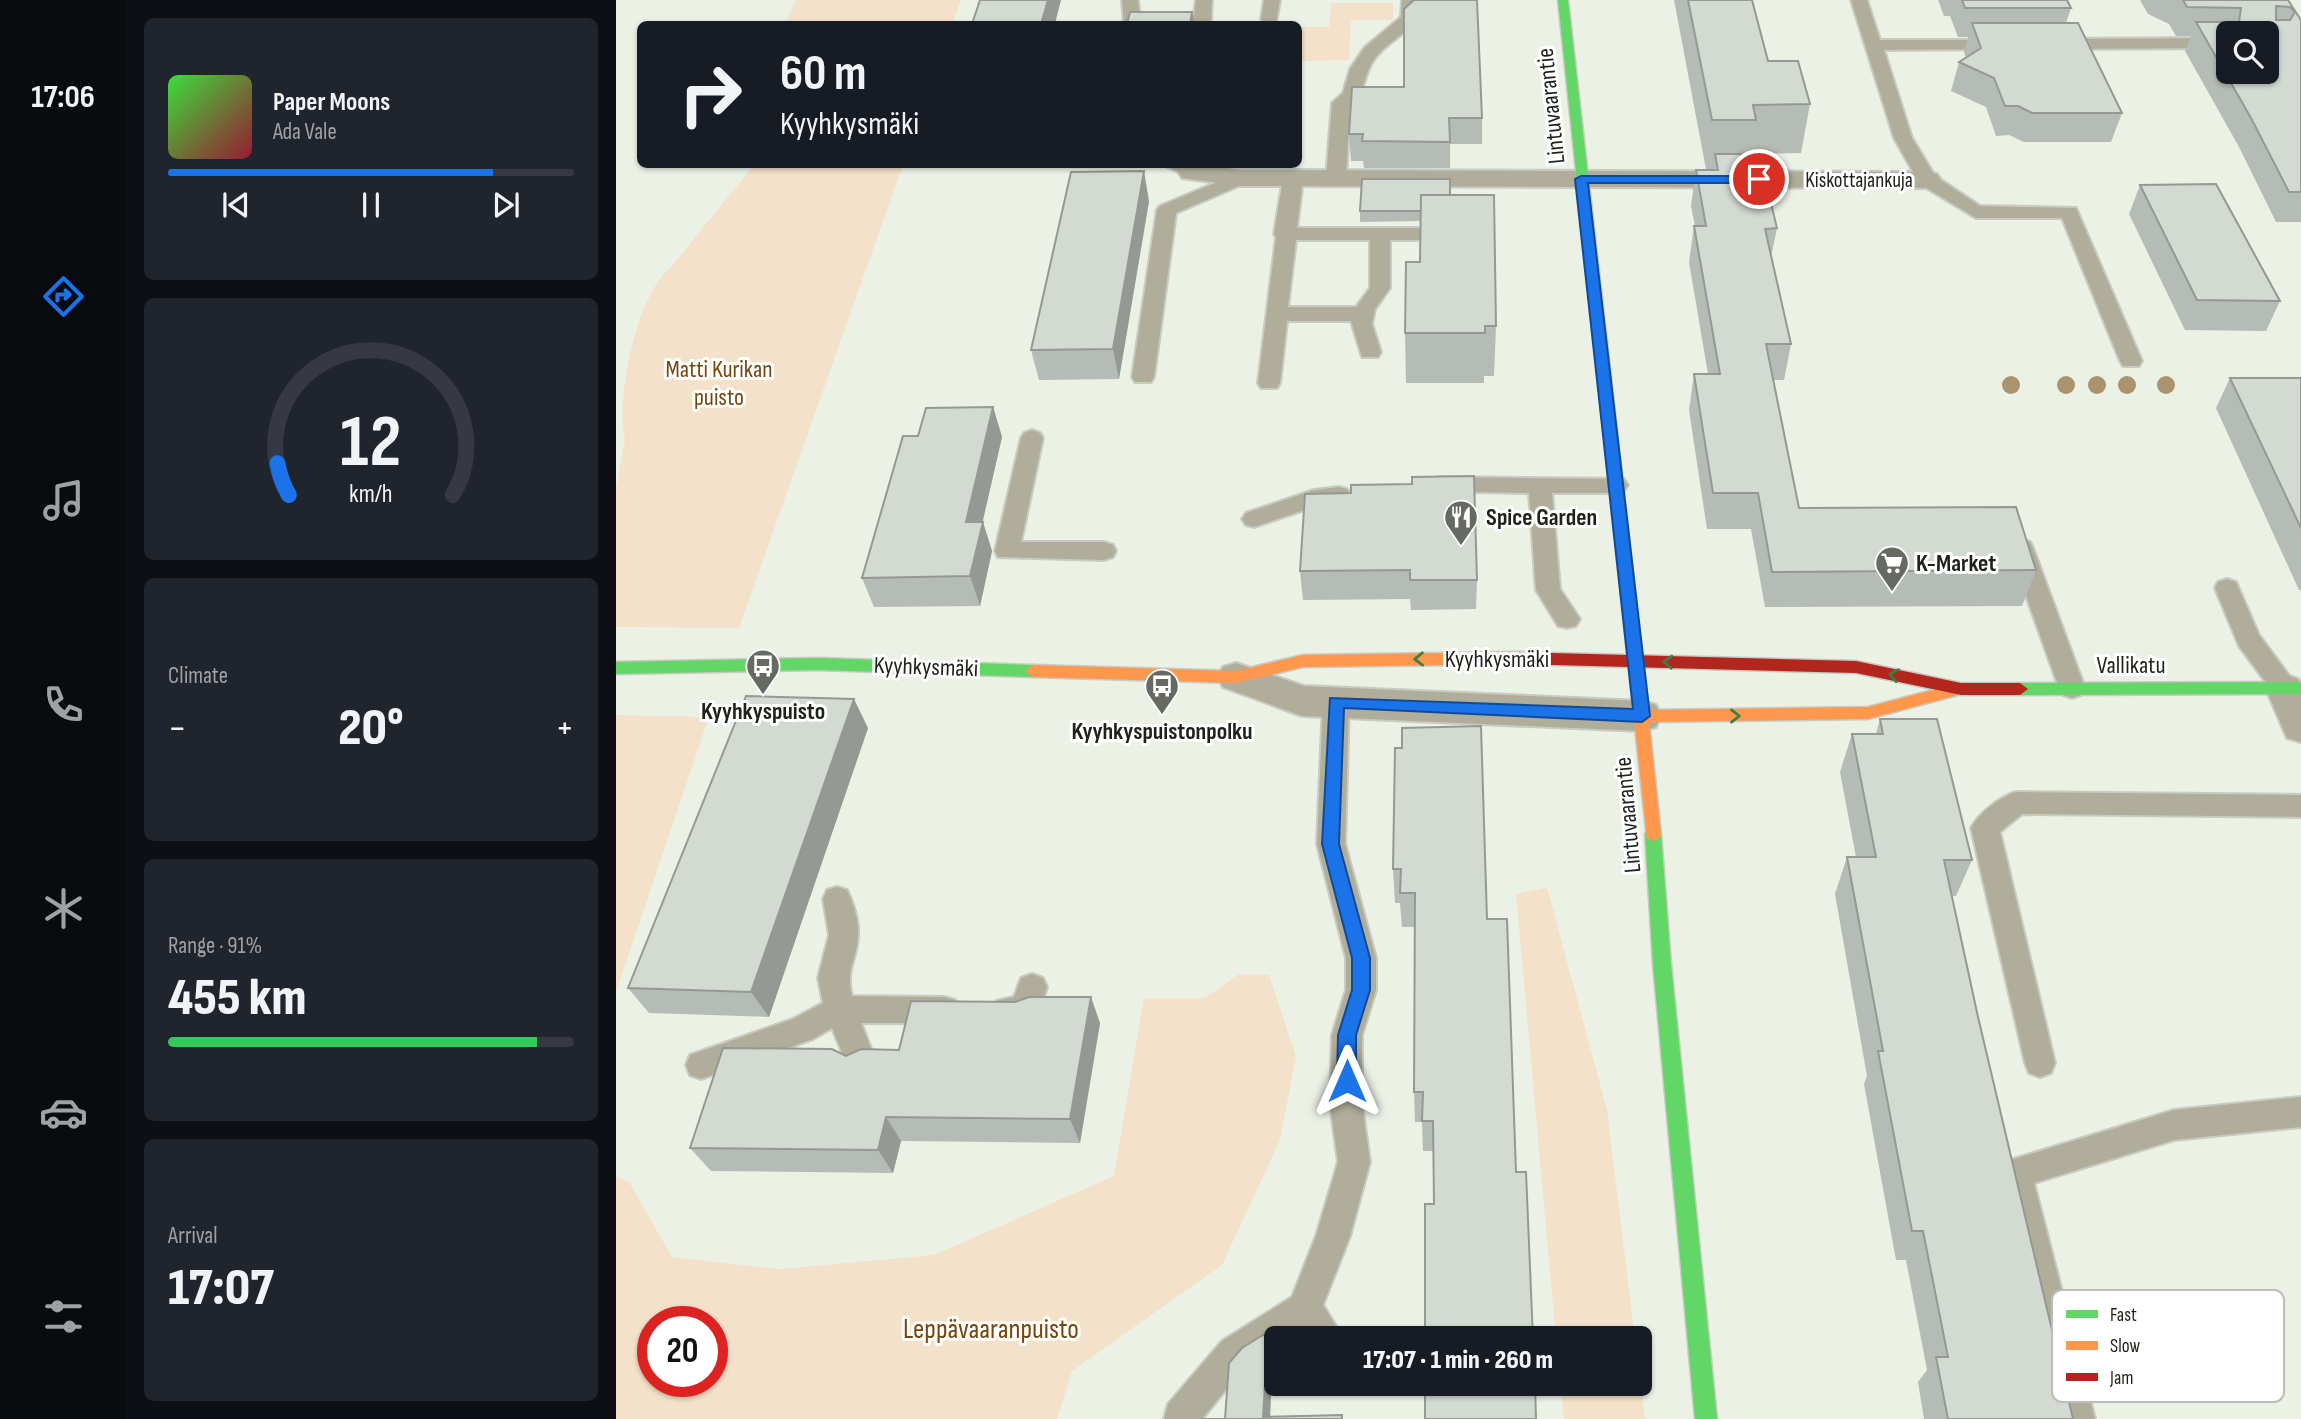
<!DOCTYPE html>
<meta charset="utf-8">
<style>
:root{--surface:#171b24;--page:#20242c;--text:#f1f3f6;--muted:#9ea1a6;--line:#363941;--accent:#1a73e8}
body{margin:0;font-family:"Sofia Sans Condensed",sans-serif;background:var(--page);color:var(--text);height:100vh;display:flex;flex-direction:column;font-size:26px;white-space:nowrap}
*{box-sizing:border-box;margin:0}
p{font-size:23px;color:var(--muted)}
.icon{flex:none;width:38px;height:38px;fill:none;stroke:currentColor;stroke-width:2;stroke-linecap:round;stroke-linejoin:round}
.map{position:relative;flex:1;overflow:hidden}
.side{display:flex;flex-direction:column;gap:18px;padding:18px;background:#0d0f14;width:490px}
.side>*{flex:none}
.top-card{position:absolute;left:21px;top:21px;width:665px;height:147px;border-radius:10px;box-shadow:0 2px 5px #0004;background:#171b24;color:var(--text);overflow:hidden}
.buttons{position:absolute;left:1600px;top:21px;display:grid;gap:14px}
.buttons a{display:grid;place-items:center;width:63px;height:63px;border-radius:10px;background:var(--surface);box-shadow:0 2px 5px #0004;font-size:35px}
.speed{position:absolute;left:21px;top:1306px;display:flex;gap:14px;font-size:35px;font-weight:700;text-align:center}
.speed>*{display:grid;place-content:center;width:91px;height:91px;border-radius:50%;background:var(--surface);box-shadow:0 2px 5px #0004;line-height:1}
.speed .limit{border:10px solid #d22;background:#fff;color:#111}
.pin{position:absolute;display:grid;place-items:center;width:60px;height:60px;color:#fff;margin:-30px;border:4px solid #fff;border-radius:50%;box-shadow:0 2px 7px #0007}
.me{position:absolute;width:77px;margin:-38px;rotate:0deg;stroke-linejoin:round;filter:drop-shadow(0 0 5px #0008)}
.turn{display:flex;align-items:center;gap:24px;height:147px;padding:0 28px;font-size:32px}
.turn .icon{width:91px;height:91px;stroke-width:2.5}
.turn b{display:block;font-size:49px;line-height:60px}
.big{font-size:52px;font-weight:800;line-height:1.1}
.side .tile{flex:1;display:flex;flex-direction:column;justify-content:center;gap:10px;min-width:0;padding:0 24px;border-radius:10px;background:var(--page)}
.side .dial{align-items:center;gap:0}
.dial svg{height:182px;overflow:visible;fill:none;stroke:var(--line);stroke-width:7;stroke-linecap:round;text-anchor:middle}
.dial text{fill:var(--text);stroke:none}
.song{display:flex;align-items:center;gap:21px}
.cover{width:84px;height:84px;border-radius:10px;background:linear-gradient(135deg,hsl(120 70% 55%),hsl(350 70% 35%))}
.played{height:7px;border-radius:4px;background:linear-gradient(90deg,var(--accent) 80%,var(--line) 80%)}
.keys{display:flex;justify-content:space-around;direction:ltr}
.heat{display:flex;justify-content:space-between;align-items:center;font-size:38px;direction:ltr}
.charge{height:10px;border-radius:5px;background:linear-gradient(90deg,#34c759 91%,var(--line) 0)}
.trip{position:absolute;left:648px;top:1326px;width:388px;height:70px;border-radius:10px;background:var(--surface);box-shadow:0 2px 5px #0004;font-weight:800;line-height:70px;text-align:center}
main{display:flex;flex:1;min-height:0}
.tab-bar{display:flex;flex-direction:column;width:126px;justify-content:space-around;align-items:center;background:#090b0e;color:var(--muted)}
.tab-bar .icon{width:49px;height:49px}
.tab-bar .active{color:var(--accent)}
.tab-bar b{font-size:32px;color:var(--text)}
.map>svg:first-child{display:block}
.green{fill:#f4e1c9;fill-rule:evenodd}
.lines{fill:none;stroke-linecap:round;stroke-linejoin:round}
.lane-casing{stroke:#c7cbc2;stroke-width:4}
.street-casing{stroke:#c7cbc2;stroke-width:4}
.fast-casing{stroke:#c7cbc2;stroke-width:3}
.slow-casing{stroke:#c7cbc2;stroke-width:3}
.jam-casing{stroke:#c7cbc2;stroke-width:3}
.lane{fill:#b0ad9a;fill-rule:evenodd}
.street{fill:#b0ad9a;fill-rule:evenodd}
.fast{fill:#63d668;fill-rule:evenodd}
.slow{fill:#ff974d;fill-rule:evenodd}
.jam{fill:#b3261e;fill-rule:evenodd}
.tree{fill:#ab936f}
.wall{fill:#b5bbb5}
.shaded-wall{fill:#949993}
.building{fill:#d3dad2;stroke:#949993;stroke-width:2;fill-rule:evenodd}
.oneway{stroke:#417c42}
.route{fill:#1a73e8;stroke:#114b97;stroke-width:2}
.labels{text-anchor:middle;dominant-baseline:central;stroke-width:6;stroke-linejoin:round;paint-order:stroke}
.far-street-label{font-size:21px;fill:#1f221b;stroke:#fff}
.street-label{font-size:24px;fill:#1f221b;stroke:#fff}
.park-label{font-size:24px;fill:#76460e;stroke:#fff}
.poi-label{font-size:24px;font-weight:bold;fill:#1f221b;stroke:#fff;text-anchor:start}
.near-park-label{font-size:28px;fill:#76460e;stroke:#fff}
.key{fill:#fff;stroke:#bcbdbb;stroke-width:2}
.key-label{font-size:19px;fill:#1f221b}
</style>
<main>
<nav class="tab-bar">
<b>17:06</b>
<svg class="icon active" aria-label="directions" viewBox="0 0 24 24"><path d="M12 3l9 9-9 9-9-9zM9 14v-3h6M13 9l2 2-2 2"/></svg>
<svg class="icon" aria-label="music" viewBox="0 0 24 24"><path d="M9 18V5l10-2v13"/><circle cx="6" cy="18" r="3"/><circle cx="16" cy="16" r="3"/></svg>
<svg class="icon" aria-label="phone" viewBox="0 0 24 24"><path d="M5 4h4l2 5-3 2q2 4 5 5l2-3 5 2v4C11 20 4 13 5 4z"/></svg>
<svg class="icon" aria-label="climate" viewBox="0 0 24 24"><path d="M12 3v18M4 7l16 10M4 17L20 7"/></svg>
<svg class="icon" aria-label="car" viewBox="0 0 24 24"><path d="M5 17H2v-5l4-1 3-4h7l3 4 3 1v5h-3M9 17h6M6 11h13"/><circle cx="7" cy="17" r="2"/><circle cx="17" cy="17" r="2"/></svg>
<svg class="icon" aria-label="filters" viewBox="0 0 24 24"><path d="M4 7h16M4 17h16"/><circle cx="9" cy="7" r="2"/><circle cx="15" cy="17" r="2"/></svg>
</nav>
<section class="side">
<div class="tile">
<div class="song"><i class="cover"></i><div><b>Paper Moons</b><p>Ada Vale</p></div></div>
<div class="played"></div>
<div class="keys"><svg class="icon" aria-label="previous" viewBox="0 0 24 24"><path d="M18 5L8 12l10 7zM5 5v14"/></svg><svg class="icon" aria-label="pause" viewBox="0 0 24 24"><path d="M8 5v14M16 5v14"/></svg><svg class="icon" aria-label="next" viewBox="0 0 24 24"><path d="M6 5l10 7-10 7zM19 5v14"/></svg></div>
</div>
<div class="tile dial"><svg viewBox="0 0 100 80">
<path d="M14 69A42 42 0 1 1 86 69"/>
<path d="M14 69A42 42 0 0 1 9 55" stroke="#1a73e8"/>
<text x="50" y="56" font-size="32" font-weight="700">12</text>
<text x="50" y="72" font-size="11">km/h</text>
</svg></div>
<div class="tile"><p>Climate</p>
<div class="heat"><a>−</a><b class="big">20°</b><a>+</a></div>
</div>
<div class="tile"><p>Range · 91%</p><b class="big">455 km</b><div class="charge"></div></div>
<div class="tile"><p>Arrival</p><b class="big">17:07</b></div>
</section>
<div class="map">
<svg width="1685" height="1419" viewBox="0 0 1685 1419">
<rect width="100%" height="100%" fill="#ecf1e6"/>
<g class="green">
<polygon points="180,0 345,0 336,24 169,24"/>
<polygon points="715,3 777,3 777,20 735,20 733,60 683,61 683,27 713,27"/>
<path d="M138,165H287L123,628L0,627V487L9,440C0,399 19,297 55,267Z"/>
<polygon points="0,715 93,717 0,992"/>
<polygon points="931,887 991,1110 1019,1339 940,1339 900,894"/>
<path d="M623,974L653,975L680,1057L664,1140L606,1265L456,1371L441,1419H0V1176L13,1182L56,1257L165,1269L318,1255L498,1176L528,998H589ZM96,1321V1381H37V1321Z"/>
<polygon points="1024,1375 1029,1419 948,1419 944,1384 1024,1384"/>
</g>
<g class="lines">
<g class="lane-casing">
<g id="lane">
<polygon points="506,0 522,0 524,18 578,15 580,0 596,0 595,20 589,24 508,24"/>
<polygon points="648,0 664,0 660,23 648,23 645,19"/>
<path d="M786,0H802V19C789,35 768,44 757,61C747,77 749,94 734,105L730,179L720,185L713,183L710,179L716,103L727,93L734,69L749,47L785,17Z"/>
<polygon points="1235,0 1251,0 1264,40 1391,40 1394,44 1385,49 1268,50 1296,138 1319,176 1364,206 1460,208 1526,361 1523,366 1507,366 1504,361 1446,218 1360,218 1304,184 1278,138"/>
<polygon points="1612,38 1612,48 1438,49 1429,44 1438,39"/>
<polygon points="545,164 573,164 586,172 576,178"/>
<polygon points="625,172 632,174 635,178 632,182 560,213 538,377 535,382 519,382 516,377 541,210 544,206"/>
<path d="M677,173L687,179L681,228H841L851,234L841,240H774V288L759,309L756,324L765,352L762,357H746L735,321H671L664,383L661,388H645L642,383L660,237L658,234L667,179ZM680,240H754V288L740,307H672Z"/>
<polygon points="416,430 424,433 427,438 405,542 488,542 497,545 500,551 497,557 488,560 382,557 379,551 405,438 408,433"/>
<polygon points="824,477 1008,479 1012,485 1008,491 1000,493 936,493 944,589 964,619 960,626 951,628 942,626 920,590 913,493 816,491 812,485 816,479"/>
<polygon points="723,487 731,489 735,495 731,501 700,506 638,527 630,525 626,519 630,513 698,490"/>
<polygon points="1405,539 1414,542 1417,548 1469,688 1465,695 1456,698 1447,695 1443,688 1393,548 1396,542"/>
<polygon points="1611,579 1620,582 1643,635 1678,682 1682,689 1678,696 1669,699 1660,696 1623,646 1599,588 1602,582"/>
<polygon points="720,692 729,695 733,702 729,844 760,958 760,990 746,1035 746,1104 754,1162 734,1236 707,1305 728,1339 689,1339 684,1331 672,1339 660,1339 660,1347 630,1365 586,1419 548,1419 552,1404 606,1341 676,1297 700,1236 722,1162 714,1104 716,1035 730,990 730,958 701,844 707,702 711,695"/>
<path d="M1400,792L1685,795V817L1406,814L1384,832L1439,1063L1435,1073L1424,1077L1413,1073L1409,1063L1355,828C1363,813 1384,797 1400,792Z"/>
<path d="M221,887L231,890C237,902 243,921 242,934C242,959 229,967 236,996L328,997L339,1000L343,1010L339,1020L328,1023H245L261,1064L257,1074L246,1078L235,1074L216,1028L197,1039L85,1079L74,1075L70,1065L74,1055L177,1019L207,1003L202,978L213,935L207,899L211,890Z"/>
<path d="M416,974L427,978L431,987L421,1021C407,1026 394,1026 380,1021L376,1011L380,1001L398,997L405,978Z"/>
<polygon points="1685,1097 1685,1127 1558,1140 1418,1183 1479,1419 1443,1419 1383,1173 1388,1162 1558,1110"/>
</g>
</g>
<g class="street-casing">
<g id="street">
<polygon points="584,164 625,170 1311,172 1321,174 1325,180 1321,186 1311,188 625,186 566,178 562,172 566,166"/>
<polygon points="620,663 688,686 1026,701 1040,705 1045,716 1040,727 1026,731 686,716 607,687 601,677 607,667"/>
<polygon points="1669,674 1682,679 1685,683 1685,742 1671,738 1650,689 1656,679"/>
</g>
</g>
<g class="fast-casing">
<g id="fast">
<polygon points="942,0 952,0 1005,466 998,471 991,466"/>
<polygon points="202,658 417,665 425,671 417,677 202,670 0,674 0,662"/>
<polygon points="1685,682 1685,694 1404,695 1396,689 1404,683"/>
<polygon points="1037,827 1043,829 1045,834 1055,964 1101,1419 1079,1419 1037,964 1029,834 1031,829"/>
</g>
</g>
<g class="slow-casing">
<g id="slow">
<polygon points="998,461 1005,466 1032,710 1252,707 1336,685 1342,687 1344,691 1342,695 1252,719 1033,722 1045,834 1043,839 1037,841 1031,839 991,466"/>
<polygon points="902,652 910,658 902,664 687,667 620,683 417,677 409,671 417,665 620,671 687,655"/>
</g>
</g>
<g class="jam-casing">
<polygon id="jam" points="902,652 1240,661 1345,683 1404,683 1412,689 1404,695 1345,695 1240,673 902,664 894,658"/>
</g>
<use href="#lane" class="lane"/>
<use href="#street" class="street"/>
<use href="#fast" class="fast"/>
<use href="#slow" class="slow"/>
<use href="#jam" class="jam"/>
</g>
<g class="tree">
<circle cx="1395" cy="385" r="9"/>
<circle cx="1450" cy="385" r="9"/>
<circle cx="1481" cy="385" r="9"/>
<circle cx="1511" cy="385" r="9"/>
<circle cx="1550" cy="385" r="9"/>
</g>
<g class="wall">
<polygon points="1058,0 1136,0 1152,61 1194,104 1185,153 1135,154 1161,228 1155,257 1175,344 1168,380 1157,380 1183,508 1420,570 1406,606 1149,607 1135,529 1091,529 1073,410 1078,374 1092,374 1073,262 1078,226 1079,226 1075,206 1080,170 1097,170 1097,169 1090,169"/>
<polygon points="1322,0 1451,0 1455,8 1450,23 1506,113 1495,142 1408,142 1393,135 1380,136 1370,107 1335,91 1343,62 1350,58 1348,52 1352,37 1342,37 1334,16 1328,16"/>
<polygon points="1524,0 1672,0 1685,20 1685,222 1660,222 1623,147 1569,51 1575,36 1560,36 1553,24 1532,14"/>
<polygon points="736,87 866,118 866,144 834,144 834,168 748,168 747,161 735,161 733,134"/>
<polygon points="1524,185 1664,301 1650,331 1569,330 1513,214"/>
<polygon points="834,195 880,326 878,376 868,376 868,383 790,383 789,333 804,262 805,221 744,222 744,211"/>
<polygon points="533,201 503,379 423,380 415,350"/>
<polygon points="1614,378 1685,378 1685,590 1683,590 1600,408"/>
<polygon points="377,407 386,437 366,522 376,551 364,606 258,607 246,578 302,436"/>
<polygon points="689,494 861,580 860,609 795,610 794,599 687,600 684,571"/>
<polygon points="1264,719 1356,860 1340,896 1336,896 1362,1017 1457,1419 1308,1419 1302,1382 1311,1370 1290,1260 1280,1260 1248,1084 1251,1076 1219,894 1231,857 1240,857 1224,772 1236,734 1260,734"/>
<polygon points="865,726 818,1204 817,1151 807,1151 806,1122 799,1122 798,1092 799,927 786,927 784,903 779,903 777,869 786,748"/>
<polygon points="252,728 153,1017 33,1013 12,988"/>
<polygon points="484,1023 464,1143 285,1141 277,1173 95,1171 74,1148 283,1050"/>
</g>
<g class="shaded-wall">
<polygon points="432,0 445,0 439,24 425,24"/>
<polygon points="576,12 578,24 574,24"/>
<polygon points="528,171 533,201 503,379 497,349"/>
<polygon points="377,407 386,437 360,551 350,522"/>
<polygon points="367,522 376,551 364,606 354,576"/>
<polygon points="238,699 252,728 153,1017 135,992"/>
<polygon points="475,997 484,1023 464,1143 454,1119"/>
<polygon points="270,1117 285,1141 277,1173 262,1150"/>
<polygon points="652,1336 657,1355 654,1419 647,1417"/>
</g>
<g class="building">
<polygon points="364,0 432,0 425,24 356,24"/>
<polygon points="798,0 861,0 866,118 833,118 834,142 746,141 747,134 733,134 736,87 788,87 788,9"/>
<polygon points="1072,0 1136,0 1152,61 1182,61 1194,104 1137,105 1140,120 1096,120"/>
<polygon points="1346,0 1451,0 1455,8 1349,8"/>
<path d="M1567,0H1672L1685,20V192H1673L1635,118L1580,22H1623L1625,8L1571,7ZM1660,6L1674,7L1679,12L1674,20H1660ZM1612,33H1650V72H1612Z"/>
<polygon points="514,12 576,12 574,24 511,24"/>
<polygon points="1356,23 1462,23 1506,113 1416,113 1402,106 1389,106 1378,78 1343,62 1365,48"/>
<polygon points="1099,154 1143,154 1161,228 1149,229 1175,344 1150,344 1183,508 1400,507 1420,570 1156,572 1142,493 1097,493 1078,374 1104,374 1078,226 1090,226 1080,170 1102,170"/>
<polygon points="528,171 497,349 415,350 455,172"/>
<polygon points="746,179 834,179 834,195 805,195 805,211 744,211"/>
<polygon points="1600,184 1664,301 1581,300 1524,185"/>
<polygon points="805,195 878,195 880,326 869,326 869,333 789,333 790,262 804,262"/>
<polygon points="1614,378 1685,378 1685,528"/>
<polygon points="377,407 350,522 367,522 354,576 246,578 287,436 302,436 310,408"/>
<polygon points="858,476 861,580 794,580 794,570 684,571 689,494 735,493 735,485 796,484 796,477"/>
<polygon points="130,696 238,699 135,992 12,988"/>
<polygon points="1264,719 1321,719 1356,860 1328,860 1362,1017 1457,1419 1332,1419 1320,1357 1332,1357 1307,1231 1296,1231 1262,1051 1267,1051 1231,857 1260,857 1236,734 1267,734"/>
<polygon points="865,726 871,919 891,919 900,1172 910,1172 917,1339 809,1339 809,1204 818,1204 817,1121 806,1121 807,1092 798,1092 799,893 784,893 785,869 777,869 779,748 786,748 786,728"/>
<polygon points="413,997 475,997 454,1119 270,1117 262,1150 74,1148 107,1048 216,1049 230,1056 245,1049 283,1050 295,1001 399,1002"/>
<polygon points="647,1335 652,1336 647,1417 726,1415 726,1419 585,1419 609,1419 613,1363 626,1348"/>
<polygon points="809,1384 919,1384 920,1419 809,1419"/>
</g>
<defs><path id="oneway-chevron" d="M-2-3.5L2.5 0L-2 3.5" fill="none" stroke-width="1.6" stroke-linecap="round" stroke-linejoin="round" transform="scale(1.75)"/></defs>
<g class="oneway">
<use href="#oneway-chevron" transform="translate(803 659) rotate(179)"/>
<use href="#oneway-chevron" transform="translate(1052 662) rotate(-177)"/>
<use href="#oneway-chevron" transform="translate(1278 675) rotate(-168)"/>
<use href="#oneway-chevron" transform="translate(1119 716)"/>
</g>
<polygon class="route" points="965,176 1143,176 1149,179 1143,183 972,183 1034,716 1026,722 728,708 723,844 754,958 754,990 740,1035 740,1081 737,1087 731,1090 724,1087 721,1081 722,1035 736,990 736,958 706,844 714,698 1017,709 959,179"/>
<defs>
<g id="restaurant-pin" transform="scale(1.75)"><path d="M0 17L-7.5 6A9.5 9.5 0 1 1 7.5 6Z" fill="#676a62" stroke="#fff"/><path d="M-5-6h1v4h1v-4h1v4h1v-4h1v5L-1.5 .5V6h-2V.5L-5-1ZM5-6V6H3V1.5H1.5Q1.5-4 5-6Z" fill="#fff"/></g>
<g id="supermarket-pin" transform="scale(1.75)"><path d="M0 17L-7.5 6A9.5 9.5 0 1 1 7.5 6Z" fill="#676a62" stroke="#fff"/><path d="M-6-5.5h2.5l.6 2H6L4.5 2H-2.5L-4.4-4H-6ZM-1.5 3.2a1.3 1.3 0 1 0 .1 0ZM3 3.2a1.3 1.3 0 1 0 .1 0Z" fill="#fff"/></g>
<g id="bus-pin" transform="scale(1.75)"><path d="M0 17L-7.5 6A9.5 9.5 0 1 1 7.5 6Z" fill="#676a62" stroke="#fff"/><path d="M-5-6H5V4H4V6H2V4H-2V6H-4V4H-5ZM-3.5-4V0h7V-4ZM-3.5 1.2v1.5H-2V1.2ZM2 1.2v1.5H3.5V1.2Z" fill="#fff"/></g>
</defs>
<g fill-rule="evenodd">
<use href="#restaurant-pin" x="845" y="517"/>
<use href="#supermarket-pin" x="1276" y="563"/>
<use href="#bus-pin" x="147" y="666"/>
<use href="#bus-pin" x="546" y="686"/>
</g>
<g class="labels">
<g class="far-street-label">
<text x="1243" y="180">Kiskottajankuja</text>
</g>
<g class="street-label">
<text transform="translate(935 106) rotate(-96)">Lintuvaarantie</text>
<text x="881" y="659">Kyyhkysmäki</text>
<text x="1515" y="665">Vallikatu</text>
<text transform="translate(310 667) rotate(2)">Kyyhkysmäki</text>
<text transform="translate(1012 815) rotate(-95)">Lintuvaarantie</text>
</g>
<g class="park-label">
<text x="103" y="369">Matti Kurikan<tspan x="103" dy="28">puisto</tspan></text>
</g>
<g class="poi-label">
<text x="870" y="517">Spice Garden</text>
<text x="1300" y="563">K-Market</text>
<text x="147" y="711" text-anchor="middle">Kyyhkyspuisto</text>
<text x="546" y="731" text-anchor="middle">Kyyhkyspuistonpolku</text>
</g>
<g class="near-park-label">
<text x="375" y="1329">Leppävaaranpuisto</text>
</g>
</g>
<rect x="1436" y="1290" width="232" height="112" rx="10" class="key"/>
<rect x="1450" y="1310" width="32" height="8" fill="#63d668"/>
<rect x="1450" y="1341" width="32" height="9" fill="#ff974d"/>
<rect x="1450" y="1373" width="32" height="8" fill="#b3261e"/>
<g class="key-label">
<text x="1494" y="1321">Fast</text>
<text x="1494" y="1352">Slow</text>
<text x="1494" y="1384">Jam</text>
</g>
</svg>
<div class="buttons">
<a><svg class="icon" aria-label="search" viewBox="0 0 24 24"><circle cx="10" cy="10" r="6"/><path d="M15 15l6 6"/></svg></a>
</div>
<div class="speed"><div class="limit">20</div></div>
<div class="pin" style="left:1143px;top:179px;background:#d93025"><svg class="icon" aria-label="arrive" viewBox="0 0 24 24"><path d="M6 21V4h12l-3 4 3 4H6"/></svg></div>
<svg class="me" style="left:731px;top:1081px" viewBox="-20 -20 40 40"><path d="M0-17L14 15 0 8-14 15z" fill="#1a73e8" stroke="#fff" stroke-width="4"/></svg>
<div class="trip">17:07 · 1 min · 260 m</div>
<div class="top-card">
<div class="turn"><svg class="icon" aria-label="right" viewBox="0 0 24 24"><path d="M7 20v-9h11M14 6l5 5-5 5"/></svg><div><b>60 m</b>Kyyhkysmäki</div></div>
</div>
</div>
</main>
